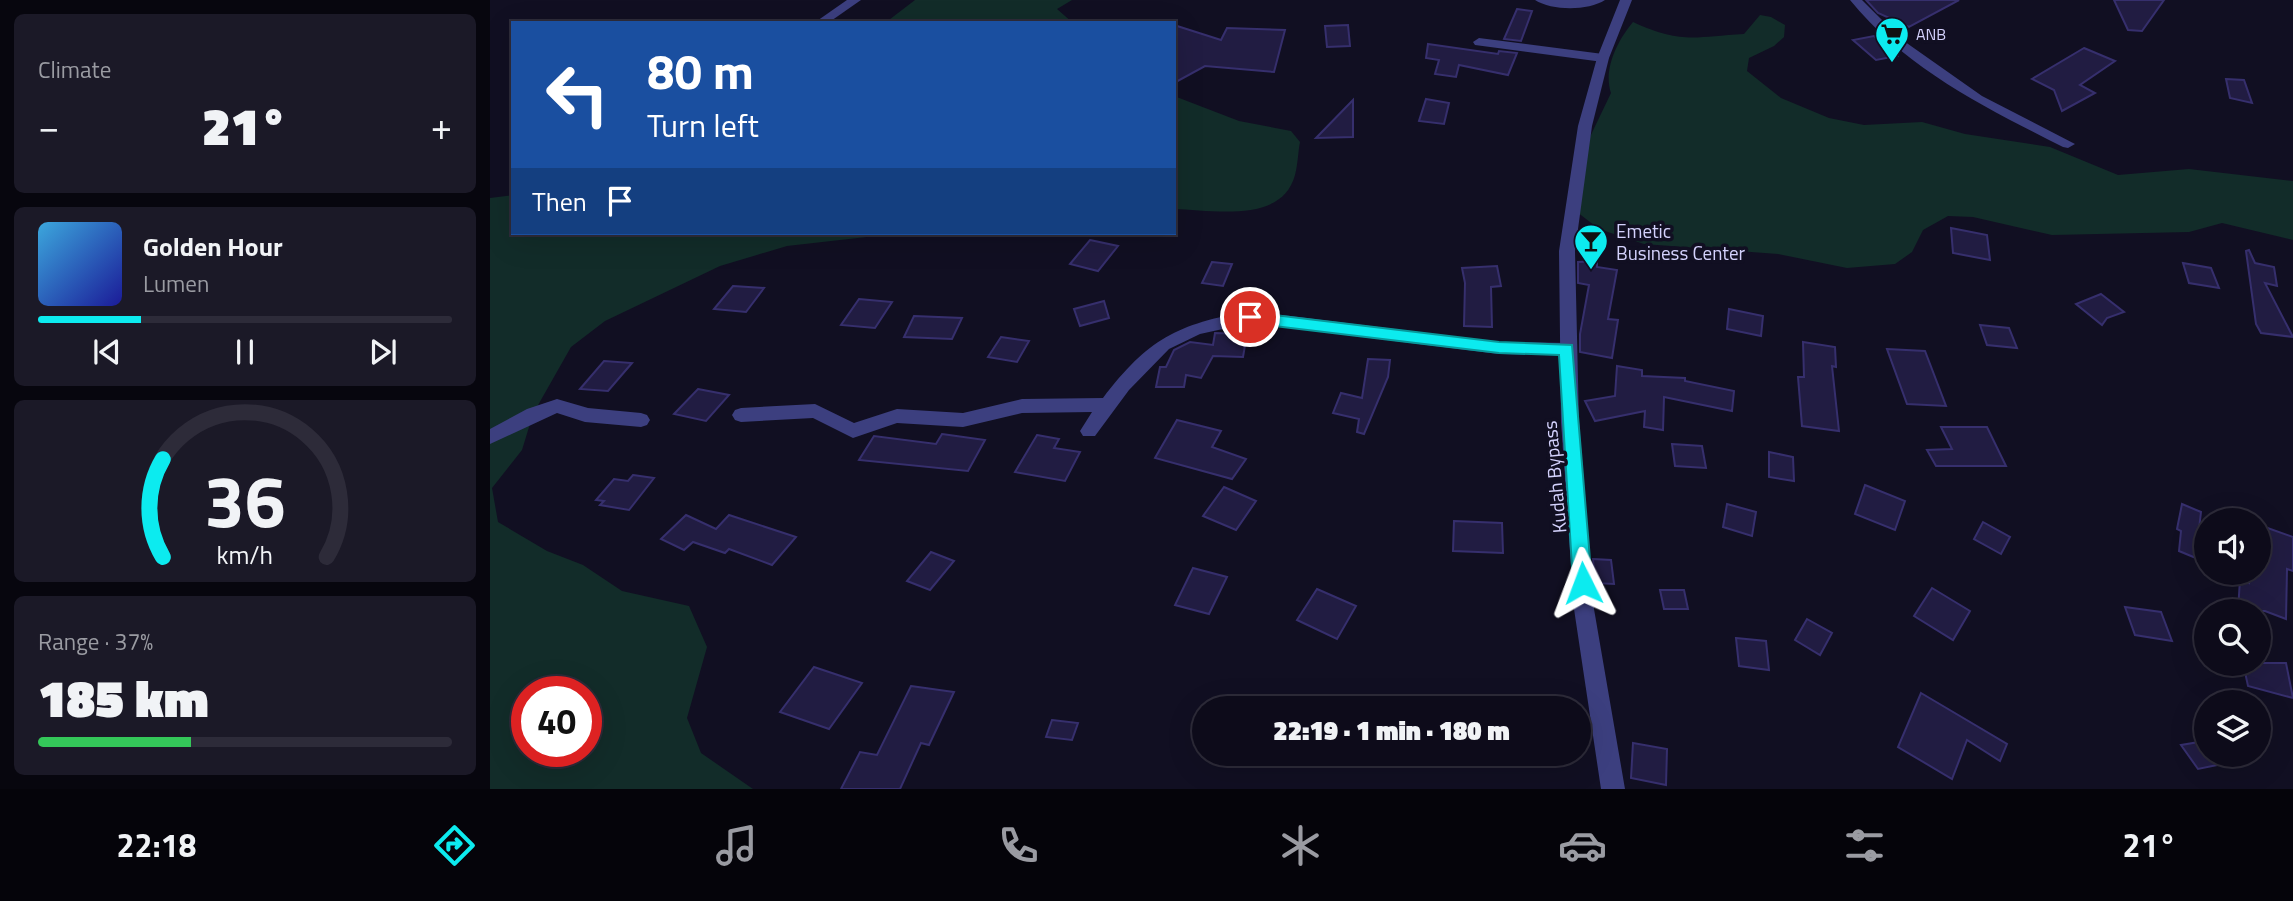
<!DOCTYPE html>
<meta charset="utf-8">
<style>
:root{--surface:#0d0b1a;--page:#1b1927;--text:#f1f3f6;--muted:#9a9ba2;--line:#2d2b39;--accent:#0cebef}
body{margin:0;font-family:"Titillium Web",sans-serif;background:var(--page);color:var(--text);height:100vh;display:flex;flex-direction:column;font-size:26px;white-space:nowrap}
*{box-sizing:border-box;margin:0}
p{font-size:23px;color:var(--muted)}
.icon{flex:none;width:38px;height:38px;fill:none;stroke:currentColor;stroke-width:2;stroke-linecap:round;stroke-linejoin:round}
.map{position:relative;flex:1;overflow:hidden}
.side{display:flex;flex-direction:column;gap:14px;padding:14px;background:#07060e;width:490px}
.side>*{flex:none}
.banner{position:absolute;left:21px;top:21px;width:665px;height:214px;border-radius:0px;box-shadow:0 7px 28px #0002,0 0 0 2px var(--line);background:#1a4fa0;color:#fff;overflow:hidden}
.fabs{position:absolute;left:1704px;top:508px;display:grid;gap:14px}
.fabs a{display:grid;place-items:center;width:77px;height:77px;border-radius:50%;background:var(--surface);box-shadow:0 7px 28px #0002,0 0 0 2px var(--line);font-size:35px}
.speed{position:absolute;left:21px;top:676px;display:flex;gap:14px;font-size:35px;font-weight:700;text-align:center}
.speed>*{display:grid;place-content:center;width:91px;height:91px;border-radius:50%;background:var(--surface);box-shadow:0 7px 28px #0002,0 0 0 2px var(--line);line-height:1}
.speed .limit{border:10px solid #d22;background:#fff;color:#111}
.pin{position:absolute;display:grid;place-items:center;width:60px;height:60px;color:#fff;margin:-30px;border:4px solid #fff;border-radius:50%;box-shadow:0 2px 7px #0007}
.me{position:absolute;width:77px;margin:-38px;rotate:357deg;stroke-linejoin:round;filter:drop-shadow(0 0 5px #0008)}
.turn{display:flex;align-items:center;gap:24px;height:147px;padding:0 21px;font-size:32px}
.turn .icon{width:91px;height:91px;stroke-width:2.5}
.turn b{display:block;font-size:49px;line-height:60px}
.then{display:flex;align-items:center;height:66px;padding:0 21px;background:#0003;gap:14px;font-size:26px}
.big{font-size:52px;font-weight:800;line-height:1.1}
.side .tile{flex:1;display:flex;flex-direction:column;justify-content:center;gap:10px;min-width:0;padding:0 24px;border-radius:10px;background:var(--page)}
.side .dial{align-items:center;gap:0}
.dial svg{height:182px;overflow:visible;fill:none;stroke:var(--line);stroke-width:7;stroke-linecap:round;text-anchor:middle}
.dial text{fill:var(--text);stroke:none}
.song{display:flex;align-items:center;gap:21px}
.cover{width:84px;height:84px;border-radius:10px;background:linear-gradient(135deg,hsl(200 70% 55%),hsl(240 70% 35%))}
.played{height:7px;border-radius:4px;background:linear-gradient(90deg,var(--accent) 25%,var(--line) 25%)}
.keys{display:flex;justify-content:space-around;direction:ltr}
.heat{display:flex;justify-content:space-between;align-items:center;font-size:38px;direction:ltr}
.charge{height:10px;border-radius:5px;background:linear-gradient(90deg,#34c759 37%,var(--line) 0)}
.trip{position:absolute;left:702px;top:696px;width:399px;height:70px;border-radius:35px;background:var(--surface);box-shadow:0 7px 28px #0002,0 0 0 2px var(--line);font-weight:800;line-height:70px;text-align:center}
.dock{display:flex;height:112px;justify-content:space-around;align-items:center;background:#05040a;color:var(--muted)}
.dock .icon{width:49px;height:49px}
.dock .active{color:var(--accent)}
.dock b{font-size:32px;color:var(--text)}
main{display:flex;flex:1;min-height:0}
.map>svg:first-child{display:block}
.green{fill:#122c29;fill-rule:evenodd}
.building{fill:#211c42;stroke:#362f6d;stroke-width:2}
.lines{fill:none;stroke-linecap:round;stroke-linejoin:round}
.minor{fill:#3c3f7f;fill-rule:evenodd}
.tertiary{fill:#3c3f7f;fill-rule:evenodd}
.route{fill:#0cebef;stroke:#08999b;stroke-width:2}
.labels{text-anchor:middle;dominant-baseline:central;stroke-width:7;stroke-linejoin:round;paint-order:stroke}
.far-poi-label{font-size:16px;fill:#d4d2fd;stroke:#110f22;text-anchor:start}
.poi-label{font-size:19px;fill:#d4d2fd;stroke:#110f22;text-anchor:start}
.street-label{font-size:19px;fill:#d4d2fd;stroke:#110f22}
</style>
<main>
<section class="side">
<div class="tile"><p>Climate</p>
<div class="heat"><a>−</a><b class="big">21°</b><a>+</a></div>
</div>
<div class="tile">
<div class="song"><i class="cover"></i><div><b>Golden Hour</b><p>Lumen</p></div></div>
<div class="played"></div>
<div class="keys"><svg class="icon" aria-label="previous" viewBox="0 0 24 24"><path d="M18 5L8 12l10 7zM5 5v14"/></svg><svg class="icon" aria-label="pause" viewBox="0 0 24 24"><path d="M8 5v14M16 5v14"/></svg><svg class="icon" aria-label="next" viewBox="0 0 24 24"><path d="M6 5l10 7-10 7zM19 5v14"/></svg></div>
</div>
<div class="tile dial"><svg viewBox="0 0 100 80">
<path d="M14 69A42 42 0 1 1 86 69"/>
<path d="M14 69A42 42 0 0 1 14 26" stroke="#0cebef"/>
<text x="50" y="56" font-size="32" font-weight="700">36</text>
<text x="50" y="72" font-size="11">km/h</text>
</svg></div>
<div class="tile"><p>Range · 37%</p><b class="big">185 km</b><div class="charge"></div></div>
</section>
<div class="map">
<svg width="1803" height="789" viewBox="0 0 1803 789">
<rect width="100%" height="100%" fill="#110f22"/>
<g class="green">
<polygon points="425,0 582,0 567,9 583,23 395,23"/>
<path d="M1270,15L1281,17L1295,25L1294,37L1284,46L1259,58L1257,71L1291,98L1339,118L1374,125L1432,122L1475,134L1560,147L1628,175L1699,169L1803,181V240L1732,223L1699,232L1562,235L1483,217L1458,216L1433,230L1422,252L1405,264L1357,268L1288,254L1154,244L1109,229L1087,212L1098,141L1121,93C1113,70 1127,41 1143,22C1191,44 1203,37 1254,34Z"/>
<path d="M684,96L749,121L801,131L810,142C808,152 808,164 805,175C792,224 723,210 684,209Z"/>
<path d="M23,195V233H412L297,246L230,266L115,321L81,347L43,414L32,450L2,488L8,522L57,551L93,565L132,591L199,606L217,647L197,718L211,753L263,789H0V198ZM37,691H96V751H37Z"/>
</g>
<g class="building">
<polygon points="1376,0 1469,0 1419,27 1388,13"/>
<polygon points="1624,0 1674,0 1652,31 1638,30"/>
<polygon points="1027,9 1042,11 1031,41 1014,39"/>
<polygon points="684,25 731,40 737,28 795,30 784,72 715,66 684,83"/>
<polygon points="858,25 860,46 837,47 835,26"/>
<polygon points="1384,36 1407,56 1386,60 1363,40"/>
<polygon points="938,44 1008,54 1009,51 1027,53 1018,75 969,65 966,77 945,74 949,60 936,58"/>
<polygon points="1594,48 1625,61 1590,85 1605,93 1572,111 1564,90 1542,79"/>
<polygon points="1736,79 1754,80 1762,103 1740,98"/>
<polygon points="936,99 959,103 954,124 929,121"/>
<polygon points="863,100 863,137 826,138"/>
<polygon points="1461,228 1497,235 1500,260 1463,253"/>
<polygon points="600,240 628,246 608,271 580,264"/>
<polygon points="1759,250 1765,263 1784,267 1787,286 1775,283 1803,337 1771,333 1766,324 1756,251"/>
<polygon points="1107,261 1107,267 1127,270 1118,319 1128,320 1122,358 1090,352 1090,334 1099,285 1088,283 1088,262"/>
<polygon points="722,262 742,264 733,286 712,283"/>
<polygon points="1693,263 1721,268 1729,288 1699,283"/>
<polygon points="1007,266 1011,286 1001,287 1002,327 974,326 975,283 972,268"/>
<polygon points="243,286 274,288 256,312 224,309"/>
<polygon points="1611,294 1634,312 1617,318 1612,325 1586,304"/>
<polygon points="369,299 402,302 385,328 351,325"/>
<polygon points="614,301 619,318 590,326 584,309"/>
<polygon points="1239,309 1273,316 1271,336 1237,329"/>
<polygon points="424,316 472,318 462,339 414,337"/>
<polygon points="1490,325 1519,328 1527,348 1497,345"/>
<polygon points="725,333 757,334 753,357 723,356 711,378 696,375 694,387 666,387 670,367 676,367 684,350 700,342 723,345"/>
<polygon points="511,337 539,341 527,362 498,357"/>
<polygon points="1313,342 1345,347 1346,367 1342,366 1349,431 1312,426 1308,377 1314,377"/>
<polygon points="1397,349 1435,351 1456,406 1417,404"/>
<polygon points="878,359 900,360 898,377 874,434 867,432 869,419 843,413 851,393 872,398"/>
<polygon points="114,361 142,363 118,391 90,389"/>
<polygon points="1127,366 1152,370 1152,376 1195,378 1195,381 1244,391 1242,411 1174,397 1173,430 1154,427 1155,411 1105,421 1095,401 1125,396"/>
<polygon points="208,389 239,395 216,421 184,414"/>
<polygon points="687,420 731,431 722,447 756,459 742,479 665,458"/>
<polygon points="1451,427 1497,427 1516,466 1446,466 1437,450 1462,449"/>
<polygon points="452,434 495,440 478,471 369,460 384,436 446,444"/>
<polygon points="547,435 569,439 564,448 590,452 575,481 525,472"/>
<polygon points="1182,444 1212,446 1216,468 1185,466"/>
<polygon points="1279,452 1303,457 1304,481 1279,477"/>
<polygon points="143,475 164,478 139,510 110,505 114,501 106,500 124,479 138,481"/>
<polygon points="1375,485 1415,501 1405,530 1365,514"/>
<polygon points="734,487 766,501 746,530 713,516"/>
<polygon points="1237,504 1266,512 1262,536 1233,527"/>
<polygon points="1692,504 1711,512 1709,529 1716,532 1717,540 1717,558 1713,557 1713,561 1689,551 1691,531 1687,529"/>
<polygon points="196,515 226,529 239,515 306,537 282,565 239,549 235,553 203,542 194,550 171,539"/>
<polygon points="964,521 1012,523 1013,553 963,551"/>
<polygon points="1493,522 1520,537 1511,554 1484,539"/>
<polygon points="1772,526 1803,537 1803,571 1797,569 1796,619 1775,611 1748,611 1750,579 1759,583 1759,572 1770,572"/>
<polygon points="441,552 464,561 440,590 417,581"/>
<polygon points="1103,559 1121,560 1124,584 1105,583"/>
<polygon points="703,568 737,577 719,614 685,605"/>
<polygon points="1442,588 1480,611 1463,640 1424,616"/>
<polygon points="827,589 866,606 847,639 807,620"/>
<polygon points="1170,590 1194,590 1198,609 1174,609"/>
<polygon points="1635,607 1671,612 1682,641 1645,635"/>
<polygon points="1317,619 1342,633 1330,655 1305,640"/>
<polygon points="1246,638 1276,641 1279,670 1249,666"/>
<polygon points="1753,663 1796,663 1803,698 1758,686"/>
<polygon points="324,667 372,683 339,729 290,712"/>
<polygon points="421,686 464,692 439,745 431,743 410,789 351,789 370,752 387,755"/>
<polygon points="1431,693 1517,744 1510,761 1477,740 1462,779 1408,747"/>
<polygon points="562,720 588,723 582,740 556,737"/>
<polygon points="1715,741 1717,754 1725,754 1732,764 1708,769 1691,745"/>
<polygon points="1143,743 1177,749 1176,785 1141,778"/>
</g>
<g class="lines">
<g class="minor">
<polygon points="357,0 371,0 338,23 324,23"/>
<path d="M1045,0H1115C1098,11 1062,11 1045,0Z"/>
<path d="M1360,0H1372L1411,39L1492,96L1585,144L1578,148L1573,147C1496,108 1416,69 1360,0Z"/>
<polygon points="989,38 1113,54 1119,58 1113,62 985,45 983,42"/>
<path d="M760,311L1009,342L1077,343L1085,349L1077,355L1009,354L760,323L710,334L679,349L639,390L605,436H593L590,431L602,412L532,413L473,427L407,423L363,438L323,418L251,422L245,420L242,415L245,410L251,408L325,404L364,423L407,409L473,413L532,399L613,398C658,339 687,324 760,311Z"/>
<polygon points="67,399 98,408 151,413 157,415 160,420 157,425 151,427 95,422 67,413 0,444 0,429 37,409"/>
</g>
<polygon class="tertiary" points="1130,0 1142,0 1119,58 1102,126 1085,251 1089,422 1104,609 1135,789 1111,789 1084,609 1071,422 1069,251 1088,126 1107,58"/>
</g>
<polygon class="route" points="760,312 1009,342 1082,345 1102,583 1099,589 1086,589 1083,583 1069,355 1009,353 760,323 753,317"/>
<defs>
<g id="supermarket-pin" transform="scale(1.75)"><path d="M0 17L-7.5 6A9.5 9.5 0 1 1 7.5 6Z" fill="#0cebef" stroke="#110f22"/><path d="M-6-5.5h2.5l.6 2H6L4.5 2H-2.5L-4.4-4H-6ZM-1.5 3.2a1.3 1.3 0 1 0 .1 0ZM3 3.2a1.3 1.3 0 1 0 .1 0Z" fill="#111"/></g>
<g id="bar-pin" transform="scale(1.75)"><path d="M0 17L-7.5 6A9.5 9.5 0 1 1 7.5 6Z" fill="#0cebef" stroke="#110f22"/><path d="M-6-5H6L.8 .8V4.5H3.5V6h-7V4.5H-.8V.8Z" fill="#111"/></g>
</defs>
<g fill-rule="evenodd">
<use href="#supermarket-pin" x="1402" y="34"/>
<use href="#bar-pin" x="1101" y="241"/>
</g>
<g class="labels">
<g class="far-poi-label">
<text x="1426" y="34">ANB</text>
</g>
<g class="poi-label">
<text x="1126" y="230">Emetic<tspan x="1126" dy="22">Business Center</tspan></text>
</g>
<g class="street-label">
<text transform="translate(1064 477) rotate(-95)">Kudah Bypass</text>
</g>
</g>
</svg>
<div class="fabs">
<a><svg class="icon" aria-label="sound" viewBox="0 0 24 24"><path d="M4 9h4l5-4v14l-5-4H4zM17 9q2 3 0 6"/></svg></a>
<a><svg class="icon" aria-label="search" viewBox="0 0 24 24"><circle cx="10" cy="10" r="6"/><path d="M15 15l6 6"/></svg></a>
<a><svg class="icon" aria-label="layers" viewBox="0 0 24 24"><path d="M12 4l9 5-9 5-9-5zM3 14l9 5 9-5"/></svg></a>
</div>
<div class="speed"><div class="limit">40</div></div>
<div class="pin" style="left:760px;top:317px;background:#d93025"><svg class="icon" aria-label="arrive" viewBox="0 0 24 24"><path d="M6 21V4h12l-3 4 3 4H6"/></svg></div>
<svg class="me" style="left:1093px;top:583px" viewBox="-20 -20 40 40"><path d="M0-17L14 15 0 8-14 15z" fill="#0cebef" stroke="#fff" stroke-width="4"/></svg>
<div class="trip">22:19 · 1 min · 180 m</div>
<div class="banner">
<div class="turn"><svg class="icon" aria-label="left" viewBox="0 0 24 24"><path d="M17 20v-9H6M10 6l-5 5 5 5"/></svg><div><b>80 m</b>Turn left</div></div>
<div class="then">Then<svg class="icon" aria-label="arrive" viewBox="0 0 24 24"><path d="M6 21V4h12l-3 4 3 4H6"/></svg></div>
</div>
</div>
</main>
<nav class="dock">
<b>22:18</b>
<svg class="icon active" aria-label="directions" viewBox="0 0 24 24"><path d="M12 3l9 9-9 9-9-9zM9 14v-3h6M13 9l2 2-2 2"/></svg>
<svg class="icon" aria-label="music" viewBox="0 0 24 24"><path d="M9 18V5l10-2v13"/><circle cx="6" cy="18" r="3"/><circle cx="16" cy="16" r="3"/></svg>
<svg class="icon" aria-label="phone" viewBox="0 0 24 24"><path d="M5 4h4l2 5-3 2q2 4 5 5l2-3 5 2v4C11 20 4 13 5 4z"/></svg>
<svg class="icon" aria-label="climate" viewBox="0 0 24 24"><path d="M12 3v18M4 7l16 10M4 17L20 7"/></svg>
<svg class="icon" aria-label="car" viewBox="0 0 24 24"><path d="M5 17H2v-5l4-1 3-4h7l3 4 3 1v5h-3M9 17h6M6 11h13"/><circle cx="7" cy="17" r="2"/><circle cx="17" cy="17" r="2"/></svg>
<svg class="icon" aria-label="filters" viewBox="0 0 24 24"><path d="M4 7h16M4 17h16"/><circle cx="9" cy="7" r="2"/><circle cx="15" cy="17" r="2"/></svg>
<b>21°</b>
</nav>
